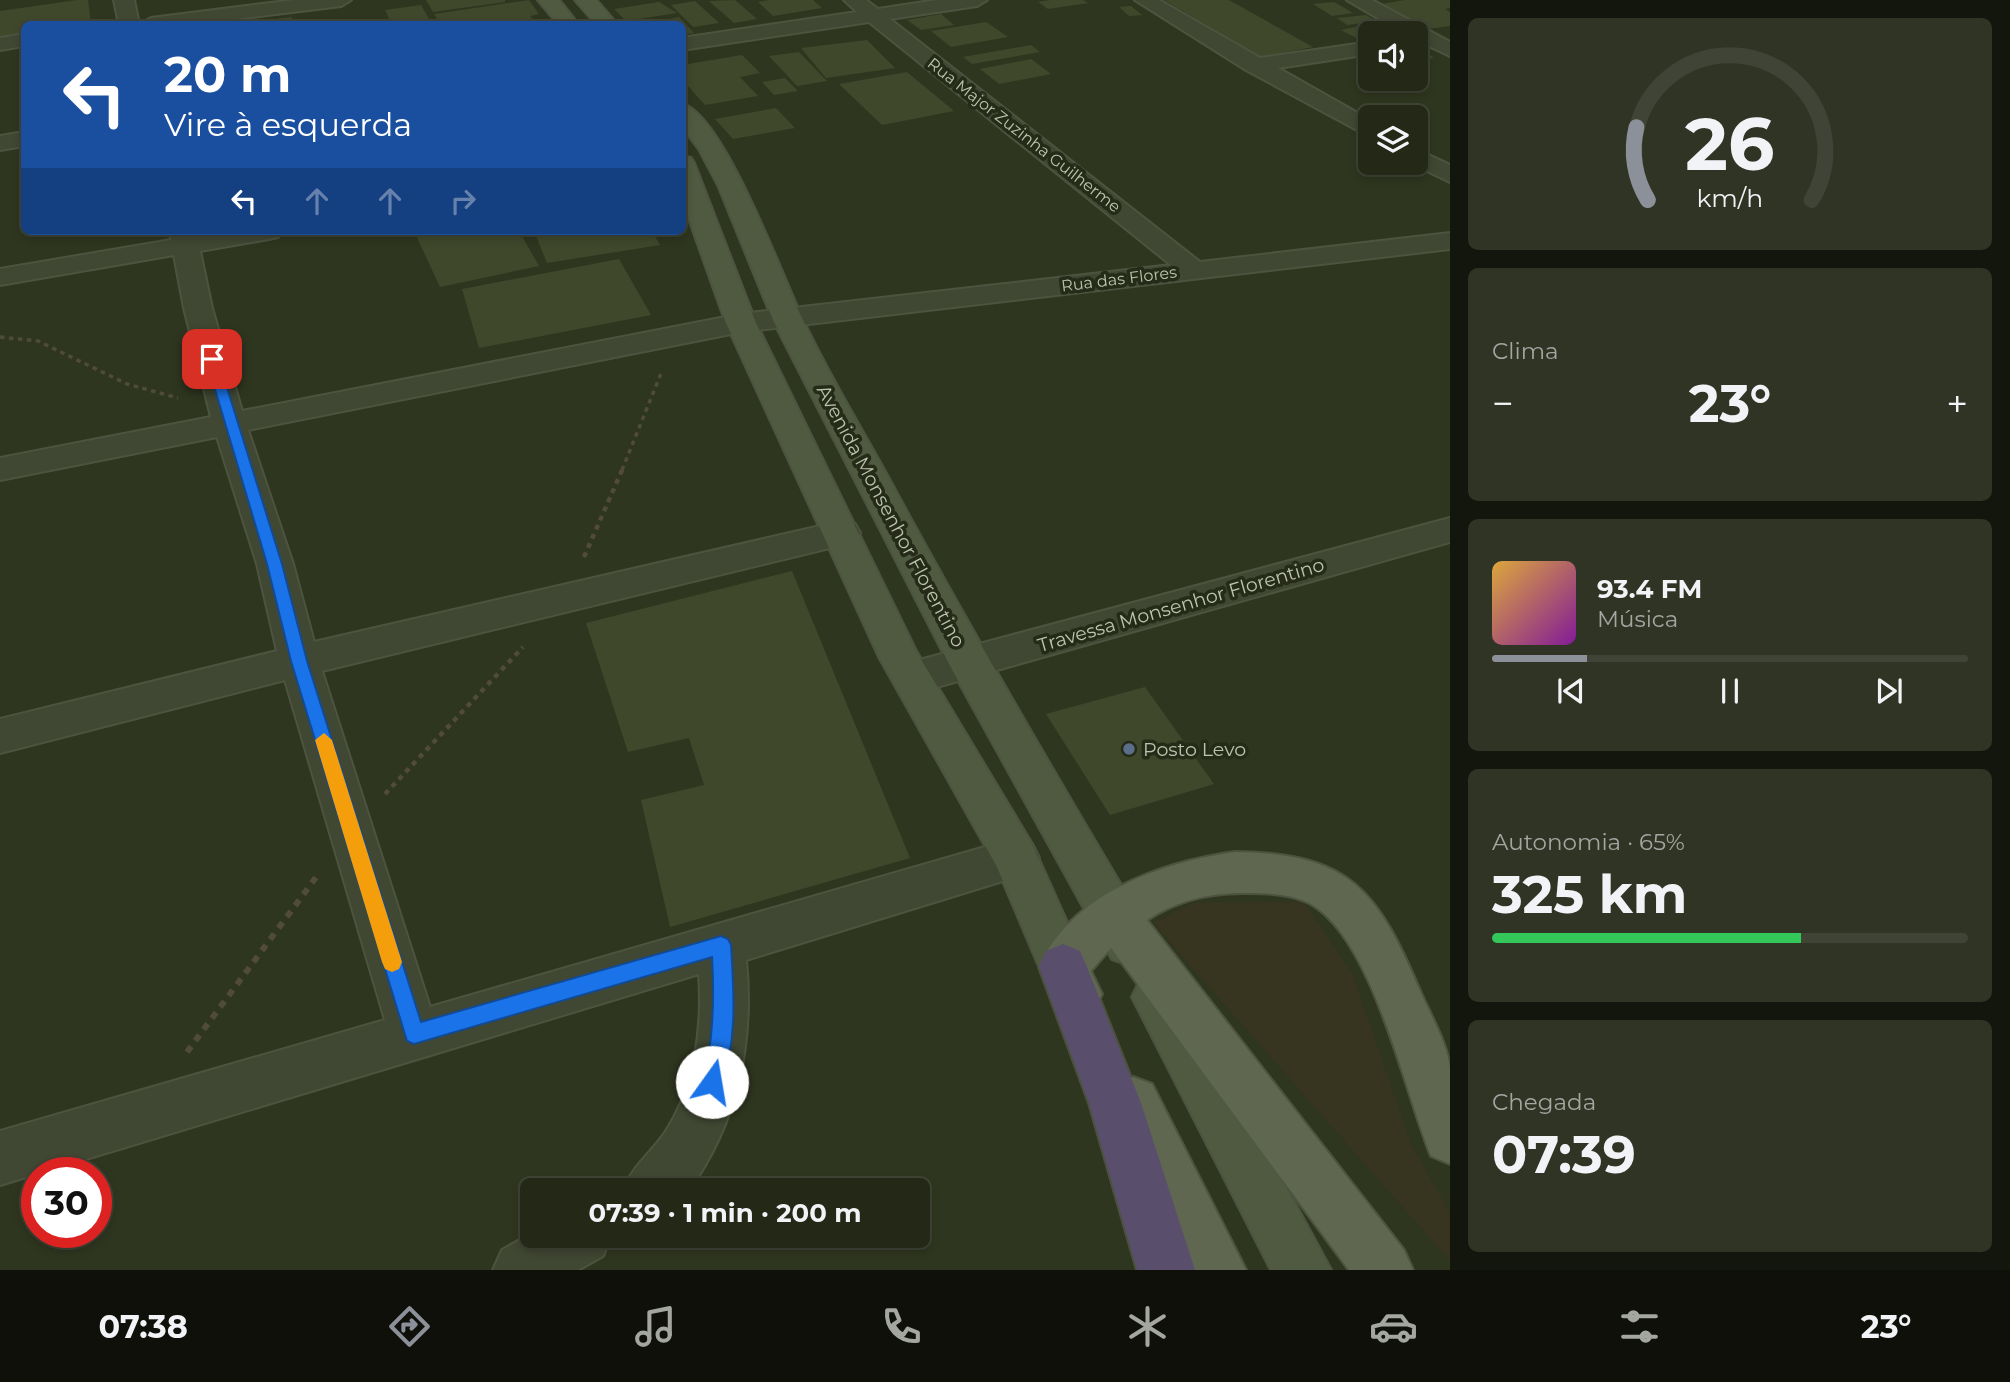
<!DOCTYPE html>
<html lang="pt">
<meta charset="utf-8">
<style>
:root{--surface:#232817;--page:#2f3424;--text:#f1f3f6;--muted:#a3a6a1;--line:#404436;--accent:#8c9099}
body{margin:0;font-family:Montserrat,sans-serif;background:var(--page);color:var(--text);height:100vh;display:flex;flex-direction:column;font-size:26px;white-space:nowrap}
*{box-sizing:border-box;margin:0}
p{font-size:23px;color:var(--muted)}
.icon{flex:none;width:38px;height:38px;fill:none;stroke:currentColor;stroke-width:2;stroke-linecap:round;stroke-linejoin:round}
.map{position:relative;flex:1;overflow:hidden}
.details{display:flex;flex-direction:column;gap:18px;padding:18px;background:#13160d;width:560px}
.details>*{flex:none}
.top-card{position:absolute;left:21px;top:21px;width:665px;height:214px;border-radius:10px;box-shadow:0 4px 10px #0003,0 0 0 2px var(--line);background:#1a4fa0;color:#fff;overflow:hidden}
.tools{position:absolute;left:1358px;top:21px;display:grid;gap:14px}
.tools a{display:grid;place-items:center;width:70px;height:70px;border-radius:10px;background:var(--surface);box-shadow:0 4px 10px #0003,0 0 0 2px var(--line);font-size:35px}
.speed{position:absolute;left:21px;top:1157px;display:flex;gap:14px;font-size:35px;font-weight:700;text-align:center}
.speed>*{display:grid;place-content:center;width:91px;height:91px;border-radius:50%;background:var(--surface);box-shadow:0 4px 10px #0003,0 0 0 2px var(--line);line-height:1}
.speed .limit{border:10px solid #d22;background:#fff;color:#111}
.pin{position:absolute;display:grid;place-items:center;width:60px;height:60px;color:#fff;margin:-30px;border-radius:14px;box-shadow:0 4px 10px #0006}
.me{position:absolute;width:77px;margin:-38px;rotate:13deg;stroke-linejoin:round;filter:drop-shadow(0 0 5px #0008)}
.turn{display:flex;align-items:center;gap:24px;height:147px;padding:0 28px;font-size:32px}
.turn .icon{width:91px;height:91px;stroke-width:2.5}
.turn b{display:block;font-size:49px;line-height:60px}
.lanes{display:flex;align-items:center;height:66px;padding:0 28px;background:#0003;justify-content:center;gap:35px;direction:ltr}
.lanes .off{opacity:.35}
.big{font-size:52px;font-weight:700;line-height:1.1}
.details .tile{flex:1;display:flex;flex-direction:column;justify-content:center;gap:10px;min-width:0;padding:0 24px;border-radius:10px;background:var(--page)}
.details .dial{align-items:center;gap:0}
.dial svg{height:182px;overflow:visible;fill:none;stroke:var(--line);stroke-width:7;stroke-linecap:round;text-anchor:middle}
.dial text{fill:var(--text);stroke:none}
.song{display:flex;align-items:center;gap:21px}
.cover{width:84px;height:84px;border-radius:10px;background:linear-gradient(135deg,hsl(40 70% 55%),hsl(290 70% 35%))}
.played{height:7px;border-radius:4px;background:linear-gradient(90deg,var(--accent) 20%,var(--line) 20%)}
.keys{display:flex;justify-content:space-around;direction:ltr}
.heat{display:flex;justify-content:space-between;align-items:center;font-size:38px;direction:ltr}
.charge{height:10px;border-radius:5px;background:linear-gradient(90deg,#34c759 65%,var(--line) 0)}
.trip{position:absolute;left:520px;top:1178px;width:410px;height:70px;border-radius:10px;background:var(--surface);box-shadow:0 4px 10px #0003,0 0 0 2px var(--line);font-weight:700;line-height:70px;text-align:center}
.tabs{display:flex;height:112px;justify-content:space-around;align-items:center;background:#0e1009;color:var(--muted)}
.tabs .icon{width:49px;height:49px}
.tabs .current{color:var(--accent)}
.tabs b{font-size:32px;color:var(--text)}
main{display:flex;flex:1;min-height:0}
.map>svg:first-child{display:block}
.green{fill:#373420}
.building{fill:#3f482b}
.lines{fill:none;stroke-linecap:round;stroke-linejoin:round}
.street-casing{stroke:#4c533f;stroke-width:4}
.secondary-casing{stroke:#4c533f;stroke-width:4}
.primary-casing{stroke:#4c533f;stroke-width:4}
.highway-casing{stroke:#4b513d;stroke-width:4}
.path-far2{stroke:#504c39;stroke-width:3.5;stroke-dasharray:4.5 4.5;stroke-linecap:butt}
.path-far1{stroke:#504c39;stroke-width:4.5;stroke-dasharray:5 5;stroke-linecap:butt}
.path{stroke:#504c39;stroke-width:6;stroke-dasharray:7 7;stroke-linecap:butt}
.street{fill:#404732;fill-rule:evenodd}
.secondary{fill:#505a40;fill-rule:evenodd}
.primary{fill:#606750;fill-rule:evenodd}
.highway{fill:#594f6d;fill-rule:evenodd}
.route{fill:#1a73e8;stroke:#114b97;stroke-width:2}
.slow{fill:#f59e0b}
.service-dot{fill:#5c6f8a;stroke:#252b18;stroke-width:2.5}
.labels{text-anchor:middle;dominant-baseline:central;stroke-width:7;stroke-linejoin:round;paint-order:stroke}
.far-street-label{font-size:16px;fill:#bbc4ac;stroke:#252b18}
.street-label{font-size:19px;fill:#bbc4ac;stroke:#252b18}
.poi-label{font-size:19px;fill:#bbc4ac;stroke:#252b18;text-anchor:start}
</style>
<main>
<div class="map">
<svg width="1450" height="1270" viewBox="0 0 1450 1270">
<rect width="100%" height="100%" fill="#2f361f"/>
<polygon class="green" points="1304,902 1353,975 1411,1144 1450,1212 1450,1261 1153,923 1192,903"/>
<g class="building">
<polygon points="77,0 88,0 91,24 24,24 24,34 0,37 0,11"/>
<polygon points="426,0 505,0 505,2 433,12"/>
<polygon points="529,0 539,14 530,16 537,24 489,24 510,19 470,24 440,24 434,14"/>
<polygon points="735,0 757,19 734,23 709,1"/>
<polygon points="769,0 813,0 822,8 773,16 758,2"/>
<polygon points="1050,0 1083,0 1088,3 1048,9 1038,2"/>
<polygon points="1164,0 1229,0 1313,47 1261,57"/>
<polygon points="1405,0 1450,0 1450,8 1445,9 1450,12 1450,26 1428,29 1381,4"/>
<polygon points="695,1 719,23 693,27 671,5"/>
<polygon points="659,2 677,13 626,21 614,9"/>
<polygon points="1334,2 1353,13 1332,16 1313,4"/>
<polygon points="421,5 432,24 392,24 385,10"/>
<polygon points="1131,6 1142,15 1129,16 1119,7"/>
<polygon points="941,14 954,25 921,30 907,20"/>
<polygon points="1366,15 1377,21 1347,25 1337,18"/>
<polygon points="292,17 292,24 257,24 257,21"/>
<polygon points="679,17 694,33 682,35 682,24 643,24"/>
<polygon points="986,22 1008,37 951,47 931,31"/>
<polygon points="1376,23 1395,33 1370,33 1370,40 1362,41 1341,30"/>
<polygon points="867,40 895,68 826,78 801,48"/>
<polygon points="1031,45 1040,52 972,64 963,57"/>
<polygon points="1421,49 1434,58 1416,60 1416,50"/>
<polygon points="799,52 827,81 797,86 769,56"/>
<polygon points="742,55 760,73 740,77 758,96 705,105 688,86 682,87 682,65"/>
<polygon points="1031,59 1051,74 999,84 980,69"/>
<polygon points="907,72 954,111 882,125 839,84"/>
<polygon points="785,78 798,91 774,95 762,82"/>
<polygon points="776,108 795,128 733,139 715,119"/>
<polygon points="414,231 519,231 539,266 440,287"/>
<polygon points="534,231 652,231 660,245 547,263"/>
<polygon points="619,259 651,315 479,348 462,289"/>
<polygon points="792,571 910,858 670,927 641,800 704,785 689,738 628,752 586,623"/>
<polygon points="1145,687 1214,784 1110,815 1046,714"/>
</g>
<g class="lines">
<g class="street-casing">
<g id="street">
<polygon points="114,0 134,0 139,24 119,24"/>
<polygon points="294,0 351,0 341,6 195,24 141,24 151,18"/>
<path d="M844,0H866L878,9L937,0H987L977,6L890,19L1200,262L1450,233V249L741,332L248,430L293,564L314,642L842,521L855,524L860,533L855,542L842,545L322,671L430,1007L1016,838L1032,844L1039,858L1032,872L746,960C754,1042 738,1122 689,1190H623C633,1166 649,1155 664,1134C695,1088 703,1028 699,974L0,1185V1131L385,1020L285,680L0,753V719L277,651L257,564L217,437L0,480V458L211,417L184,308L174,255L0,285V269L171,240L170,231H196L197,235L222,231H282L278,237L269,239L200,251L212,308L242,411L741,314L1171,265L869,22L682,50V38L857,12Z"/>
<polygon points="1135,0 1159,0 1260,58 1370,42 1370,54 1278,68 1370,120 1370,137 1246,70"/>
<polygon points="1347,0 1372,0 1450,42 1450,56 1416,40 1416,33 1403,33"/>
<polygon points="24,34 24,46 0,50 0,38"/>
<polygon points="24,132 24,146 0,150 0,136"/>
<polygon points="1416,149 1450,165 1450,182 1410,163 1416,163"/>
<polygon points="1450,518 1450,542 912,694 898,689 892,678 898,667 912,662"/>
<polygon points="532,1233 532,1236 611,1236 603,1256 578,1270 493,1270 502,1250"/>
</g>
</g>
<g class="secondary-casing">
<g id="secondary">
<polygon points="538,0 559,0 578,24 558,24"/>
<polygon points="575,0 596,0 617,24 596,24"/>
<path d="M682,104C723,114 783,278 802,318C827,372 859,424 888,477C970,629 1057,778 1146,927L1153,943L1146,959L1129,965L1112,959L949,664L773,320L718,185L699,149L682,127Z"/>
<polygon points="682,156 691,158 694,163 756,323 916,651 1032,844 1087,967 1080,983 1063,990 1046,983 997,867 879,657 726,323 682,199"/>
<polygon points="1157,973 1174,980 1331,1270 1271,1270 1132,997 1140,980"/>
</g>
</g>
<g class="primary-casing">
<g id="primary">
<path d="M1235,852C1352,853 1378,892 1421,993C1431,1016 1447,1043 1450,1068C1450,1098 1450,1133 1450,1164L1431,1156C1404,1090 1373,940 1311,904C1292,894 1269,893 1248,893C1213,892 1177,900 1147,920L1404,1250L1413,1270H1349L1111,948L1091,971L1102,994L1094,1011L1077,1018L1060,1011L1039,967C1071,894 1161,862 1235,852Z"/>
<polygon points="1133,1077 1152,1084 1246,1270 1187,1270 1107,1103 1114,1084"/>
</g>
</g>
<g class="highway-casing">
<polygon id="highway" points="1063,944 1080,951 1087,967 1141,1103 1195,1270 1137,1270 1089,1103 1039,967 1046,951"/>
</g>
<g class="path-far2">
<polyline points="0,337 38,341 127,384 178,398"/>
<polyline points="622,470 662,371"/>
</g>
<g class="path-far1">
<polyline points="584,557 623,468"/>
<polyline points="385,794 523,647"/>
</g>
<polyline class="path" points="187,1052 317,876"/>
<use href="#street" class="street"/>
<use href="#secondary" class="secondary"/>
<use href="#primary" class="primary"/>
<use href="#highway" class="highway"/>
</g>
<path class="route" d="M212,356L218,359L282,564L307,661L421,1022L721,936L728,939L731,945C734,994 738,1044 719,1090L712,1093L704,1090C699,1078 706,1069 708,1058C714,1023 714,991 712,957L414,1044L407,1041L291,661L267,564L206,359Z"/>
<polygon class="slow" points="324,733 332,740 402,962 399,969 392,972 385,969 382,962 315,740"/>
<circle class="service-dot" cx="1129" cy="749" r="7"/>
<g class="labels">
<g class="far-street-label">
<text transform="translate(1024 135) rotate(38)">Rua Major Zuzinha Guilherme</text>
<text transform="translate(1119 279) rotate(-7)">Rua das Flores</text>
</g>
<g class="street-label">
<text transform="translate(891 516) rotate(62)">Avenida Monsenhor Florentino</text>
<text transform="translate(1181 605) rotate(-16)">Travessa Monsenhor Florentino</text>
</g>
<g class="poi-label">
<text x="1143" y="749">Posto Levo</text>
</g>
</g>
</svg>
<div class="tools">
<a><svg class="icon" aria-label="sound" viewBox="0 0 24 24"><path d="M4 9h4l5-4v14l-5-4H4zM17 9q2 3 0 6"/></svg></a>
<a><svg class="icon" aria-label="layers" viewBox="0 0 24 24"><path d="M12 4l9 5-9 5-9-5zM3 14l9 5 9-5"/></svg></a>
</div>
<div class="speed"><div class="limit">30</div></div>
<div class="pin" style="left:212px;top:359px;background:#d93025"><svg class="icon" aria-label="arrive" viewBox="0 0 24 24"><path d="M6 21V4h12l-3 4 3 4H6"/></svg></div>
<svg class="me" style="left:712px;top:1082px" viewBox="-20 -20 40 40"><circle r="19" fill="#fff"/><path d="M0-13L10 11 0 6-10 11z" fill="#1a73e8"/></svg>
<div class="trip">07:39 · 1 min · 200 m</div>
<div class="top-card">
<div class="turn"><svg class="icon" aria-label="left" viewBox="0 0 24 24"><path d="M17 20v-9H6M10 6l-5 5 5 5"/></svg><div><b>20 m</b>Vire à esquerda</div></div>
<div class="lanes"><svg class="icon" aria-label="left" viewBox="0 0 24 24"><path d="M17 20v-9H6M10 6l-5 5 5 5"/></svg><svg class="icon off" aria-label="ahead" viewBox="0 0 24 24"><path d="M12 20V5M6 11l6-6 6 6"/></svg><svg class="icon off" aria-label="ahead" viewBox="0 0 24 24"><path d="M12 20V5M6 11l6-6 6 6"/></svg><svg class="icon off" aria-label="right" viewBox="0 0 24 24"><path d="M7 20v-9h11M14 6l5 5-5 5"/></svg></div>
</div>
</div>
<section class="details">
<div class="tile dial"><svg viewBox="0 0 100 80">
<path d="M14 69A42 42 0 1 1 86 69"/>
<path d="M14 69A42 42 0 0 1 9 37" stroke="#8c9099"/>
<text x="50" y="56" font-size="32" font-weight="700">26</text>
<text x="50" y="72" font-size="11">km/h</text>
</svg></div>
<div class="tile"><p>Clima</p>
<div class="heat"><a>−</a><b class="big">23°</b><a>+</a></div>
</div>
<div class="tile">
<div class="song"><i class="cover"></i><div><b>93.4 FM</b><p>Música</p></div></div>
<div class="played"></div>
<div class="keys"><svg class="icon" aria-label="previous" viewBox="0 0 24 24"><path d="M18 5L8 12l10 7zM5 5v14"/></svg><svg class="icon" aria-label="pause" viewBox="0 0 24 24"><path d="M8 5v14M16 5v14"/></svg><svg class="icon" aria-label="next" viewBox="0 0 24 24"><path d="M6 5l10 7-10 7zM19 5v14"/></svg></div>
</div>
<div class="tile"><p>Autonomia · 65%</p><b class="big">325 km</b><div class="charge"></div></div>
<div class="tile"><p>Chegada</p><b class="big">07:39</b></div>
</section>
</main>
<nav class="tabs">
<b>07:38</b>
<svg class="icon current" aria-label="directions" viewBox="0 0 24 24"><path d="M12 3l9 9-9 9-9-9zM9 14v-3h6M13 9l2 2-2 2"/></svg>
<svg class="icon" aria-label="music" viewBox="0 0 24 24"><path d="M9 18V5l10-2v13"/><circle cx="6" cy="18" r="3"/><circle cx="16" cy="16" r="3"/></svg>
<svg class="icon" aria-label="phone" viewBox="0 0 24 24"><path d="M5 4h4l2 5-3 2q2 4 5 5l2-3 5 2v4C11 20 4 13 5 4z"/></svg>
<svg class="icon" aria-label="climate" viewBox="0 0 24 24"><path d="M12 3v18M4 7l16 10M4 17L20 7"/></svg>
<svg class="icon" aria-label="car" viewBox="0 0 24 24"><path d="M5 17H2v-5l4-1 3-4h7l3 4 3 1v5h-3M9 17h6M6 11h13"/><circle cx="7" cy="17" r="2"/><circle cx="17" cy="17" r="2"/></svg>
<svg class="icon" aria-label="filters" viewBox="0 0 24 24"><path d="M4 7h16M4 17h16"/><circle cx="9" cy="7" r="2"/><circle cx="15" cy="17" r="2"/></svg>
<b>23°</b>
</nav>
